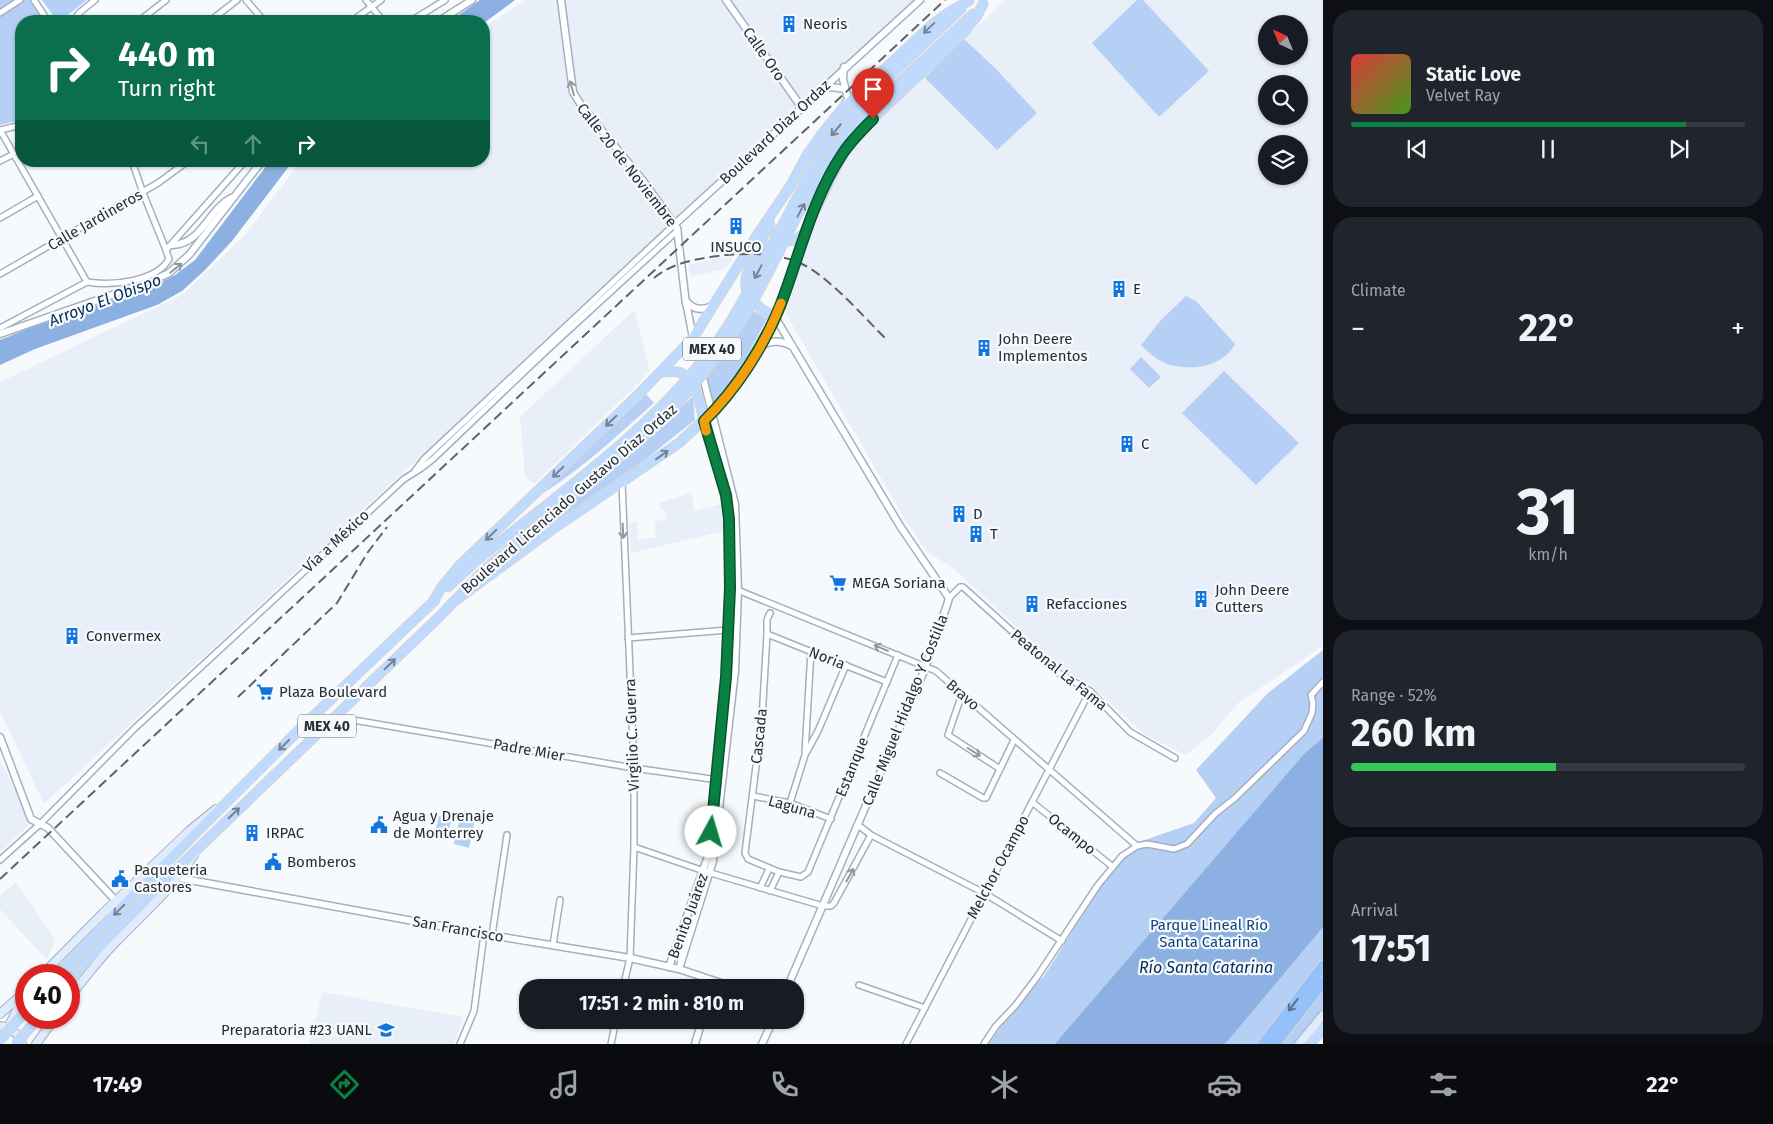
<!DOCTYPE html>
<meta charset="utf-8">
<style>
:root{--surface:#171b24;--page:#20242c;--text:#f1f3f6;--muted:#9ea1a6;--line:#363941;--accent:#0b8043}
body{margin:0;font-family:"Fira Sans",sans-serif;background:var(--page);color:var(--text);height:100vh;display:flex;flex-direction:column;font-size:19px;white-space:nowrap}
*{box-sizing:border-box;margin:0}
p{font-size:16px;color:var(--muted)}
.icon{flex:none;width:28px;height:28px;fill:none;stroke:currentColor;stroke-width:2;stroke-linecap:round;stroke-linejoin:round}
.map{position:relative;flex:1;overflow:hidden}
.side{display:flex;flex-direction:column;gap:10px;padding:10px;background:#0d0f14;width:450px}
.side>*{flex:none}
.banner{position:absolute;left:15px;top:15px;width:475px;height:152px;border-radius:20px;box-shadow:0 1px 4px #0004;background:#0b6e4f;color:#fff;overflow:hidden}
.needle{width:32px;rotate:316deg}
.controls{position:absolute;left:1258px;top:15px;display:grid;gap:10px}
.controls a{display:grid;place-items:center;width:50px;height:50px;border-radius:50%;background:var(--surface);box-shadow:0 1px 4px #0004;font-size:25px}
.speed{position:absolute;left:15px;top:964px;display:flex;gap:10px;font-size:25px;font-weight:700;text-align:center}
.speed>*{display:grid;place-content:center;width:65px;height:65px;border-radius:50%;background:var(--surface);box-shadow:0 1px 4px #0004;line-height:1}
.speed .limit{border:8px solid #d22;background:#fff;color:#111}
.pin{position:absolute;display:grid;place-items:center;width:42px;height:42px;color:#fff;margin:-51px -21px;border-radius:50% 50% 50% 0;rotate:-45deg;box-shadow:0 0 5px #0007}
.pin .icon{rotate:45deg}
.me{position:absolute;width:55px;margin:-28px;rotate:6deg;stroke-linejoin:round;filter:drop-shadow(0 0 4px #0008)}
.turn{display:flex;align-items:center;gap:18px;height:105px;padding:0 20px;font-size:22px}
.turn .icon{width:65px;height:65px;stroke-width:2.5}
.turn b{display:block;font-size:35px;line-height:42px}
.lanes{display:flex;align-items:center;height:48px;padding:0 20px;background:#0003;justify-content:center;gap:25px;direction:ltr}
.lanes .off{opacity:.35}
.big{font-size:38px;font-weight:700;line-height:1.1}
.side .tile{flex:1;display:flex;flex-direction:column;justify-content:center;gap:8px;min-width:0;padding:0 18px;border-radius:20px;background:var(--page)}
.side .dial{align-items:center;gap:0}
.dial b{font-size:65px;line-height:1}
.song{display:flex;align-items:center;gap:15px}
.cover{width:60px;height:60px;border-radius:8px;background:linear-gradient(135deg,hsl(0 70% 55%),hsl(100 70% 35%))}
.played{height:5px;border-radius:2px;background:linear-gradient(90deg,var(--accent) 85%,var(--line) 85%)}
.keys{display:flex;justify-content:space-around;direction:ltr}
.heat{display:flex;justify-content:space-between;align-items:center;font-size:28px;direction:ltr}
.charge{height:8px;border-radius:4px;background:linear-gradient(90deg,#34c759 52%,var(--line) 0)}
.trip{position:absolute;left:519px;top:979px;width:285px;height:50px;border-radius:20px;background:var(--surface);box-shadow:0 1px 4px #0004;font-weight:700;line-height:50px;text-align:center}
.tab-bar{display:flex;height:80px;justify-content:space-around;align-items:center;background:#090b0e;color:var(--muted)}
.tab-bar .icon{width:35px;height:35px}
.tab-bar .on{color:var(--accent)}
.tab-bar b{font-size:22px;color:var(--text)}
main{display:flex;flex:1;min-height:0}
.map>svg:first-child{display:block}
.built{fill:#e8eff9;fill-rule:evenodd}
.green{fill:#b5d0f4}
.water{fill:#8bb0e1}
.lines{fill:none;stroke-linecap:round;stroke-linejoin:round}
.minor-casing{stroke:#a3b0c0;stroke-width:8}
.tertiary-casing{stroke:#a3b0c0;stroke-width:9}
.secondary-casing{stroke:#a3b0c0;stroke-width:10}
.primary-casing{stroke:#d4d5d6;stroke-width:11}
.motorway-casing{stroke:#d4d5d6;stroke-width:12}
.minor{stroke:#fff;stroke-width:5}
.tertiary{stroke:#fff;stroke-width:6}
.secondary{stroke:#dfecfe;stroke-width:8}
.primary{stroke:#bfdafd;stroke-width:9}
.motorway{stroke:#95c1fb;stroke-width:10}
.rail{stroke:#5f6368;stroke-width:2;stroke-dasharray:10 5;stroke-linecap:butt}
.primary-bridge-casing{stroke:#d4d5d6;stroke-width:11;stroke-linecap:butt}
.primary-bridge{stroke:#bfdafd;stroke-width:9}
.oneway{stroke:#748498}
.oneway2{stroke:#94969a}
.oneway3{stroke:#5a708e}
.route-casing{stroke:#07532c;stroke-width:12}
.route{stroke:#0b8043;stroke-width:9}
.slow{stroke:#f59e0b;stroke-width:9}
.labels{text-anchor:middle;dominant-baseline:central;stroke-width:4.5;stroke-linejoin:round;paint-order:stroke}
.shield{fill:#f7fafd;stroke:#676b70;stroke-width:1}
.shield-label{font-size:14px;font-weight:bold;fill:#292e34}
.poi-label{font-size:15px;fill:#292e34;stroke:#f7fafd;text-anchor:start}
.street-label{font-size:15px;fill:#292e34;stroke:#f7fafd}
.park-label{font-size:15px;fill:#11447e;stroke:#f7fafd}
.water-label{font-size:16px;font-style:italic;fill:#032955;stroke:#f7fafd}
</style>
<main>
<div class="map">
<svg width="1323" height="1044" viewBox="0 0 1323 1044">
<rect width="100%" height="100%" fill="#f7fafd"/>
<g class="built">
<polygon points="525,0 915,0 44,804 0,712 0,382 182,295 245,235 301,161 484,161 484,27"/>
<path d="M1005,0H1323V646L1238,703L1213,733L1186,755L1145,735L1091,685L1060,668L963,577L951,567L927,552L903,516L786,314L799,269L819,210L851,146ZM1266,24H1299V56H1266ZM1266,84H1299V116H1266ZM1266,144H1299V176H1266Z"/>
<polygon points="734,257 725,269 690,277 688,265 717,258"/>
<polygon points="634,310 650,371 644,373 645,377 534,484 525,476 520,417"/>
<polygon points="691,493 695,511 720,504 725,531 631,553 629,523 637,522 638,540 656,537 654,522 667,519 664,510 661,510 659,503"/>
<polygon points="0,759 31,823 0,852"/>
<polygon points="16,882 55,939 47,960 0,909 0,896"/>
<polygon points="322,992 463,1017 454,1044 310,1044"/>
</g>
<g class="green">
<polygon points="0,0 31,0 42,21 21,21 21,120 0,125"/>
<polygon points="42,0 87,0 60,21 57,21"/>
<polygon points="1137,0 1143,0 1209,71 1159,117 1092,43"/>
<polygon points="963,38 995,68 1037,113 997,150 925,78"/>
<path d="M1186,296L1196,301L1235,344C1223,366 1194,371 1170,365C1159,362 1149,353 1141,345L1161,320Z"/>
<polygon points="753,311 767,319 737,374 713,405 706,379"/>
<polygon points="1141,357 1161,377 1149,388 1130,369"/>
<polygon points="1224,371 1299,443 1256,485 1182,413"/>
<path d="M646,394L654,403C618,435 583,468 542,494Z"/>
<polygon points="693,396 695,420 632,470 476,584 508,553 637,449"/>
<polygon points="1323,650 1323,1017 1307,1044 989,1044 1009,1014 1044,976 1103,883 1136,843 1194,823 1216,798 1196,770 1268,693"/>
<polygon points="439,816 452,818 446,840 434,837"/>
<polygon points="460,816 475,819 469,848 454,844"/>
</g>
<g class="water">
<polygon points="480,0 515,0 484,23 484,21 450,21"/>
<polygon points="270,161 293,161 232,241 205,270 182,291 157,305 35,349 0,365 0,340 30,328 151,287 175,275 195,260"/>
<polygon points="1323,738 1323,927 1225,1044 1055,1044 1305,753"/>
</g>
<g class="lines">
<g class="minor-casing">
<g id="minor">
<polyline points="34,0 48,21"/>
<polyline points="246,0 264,21"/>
<polyline points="366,0 383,21"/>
<polyline points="0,13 20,0"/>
<polyline points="80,21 77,16 79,13 95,0"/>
<polyline points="139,21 166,0"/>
<polyline points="210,21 237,0"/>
<polyline points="352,21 381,0"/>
<polyline points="411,21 445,0"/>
<polyline points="0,130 87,282"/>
<polyline points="0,130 21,125"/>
<polyline points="0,161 14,154"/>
<polyline points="132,161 143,193 166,250"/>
<polyline points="0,218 38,196"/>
<polyline points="0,274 158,183 188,161"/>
<path d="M0,328L87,282C111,286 156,282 169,259L166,250L245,161"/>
<polyline points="415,471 424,459 675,224"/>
<polyline points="622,483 634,768 634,847 630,958 623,988"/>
<polyline points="735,589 936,671 1137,846"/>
<polyline points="949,598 960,587 963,587 1057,672 1090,691 1130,732 1175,758"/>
<polyline points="770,613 767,620 767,634 762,719 745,853 748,859 779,872 801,877 808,872 898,655"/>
<polyline points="767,634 887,682"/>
<polyline points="628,638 728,630"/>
<polyline points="962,694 948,735 1000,769"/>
<polyline points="336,717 634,768 718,780"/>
<polyline points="805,753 811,651"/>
<polyline points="940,773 983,798 986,798 1014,740"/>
<polyline points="753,796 790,803 831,819"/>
<polyline points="1032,802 1113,867"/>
<polyline points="790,803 805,755 818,731 846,665"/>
<polyline points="858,825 871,835 984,893 1062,941"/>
<polyline points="634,847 704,871 823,906 831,906 834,903 871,835"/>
<polyline points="0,860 40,824 135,728 404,479 420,469 433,459 546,351 678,230"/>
<polyline points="760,888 769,869"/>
<polyline points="770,891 779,872"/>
<polyline points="492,935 507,835"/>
<polyline points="553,945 560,900"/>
<polyline points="859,985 925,1008"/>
<polyline points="460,1044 474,1011 484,934"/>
<polyline points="611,1044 616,1020"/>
<polyline points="906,1044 1090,691"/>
<polyline points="984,1044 996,1026 1015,1006 1037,977 1098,885 1122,856 1137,846 1147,844 1174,849 1187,844 1215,814 1235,798 1304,731 1312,713 1313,703 1311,695 1323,682"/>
</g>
</g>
<g class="tertiary-casing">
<g id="tertiary">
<polyline points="561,0 573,92 581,105 644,182 677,228 686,304"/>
<polyline points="726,0 802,108"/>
<polyline points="439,21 472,0"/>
<polyline points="844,67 843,79 848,99 845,104"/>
<polyline points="824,89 831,87 845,89"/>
<polyline points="675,224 920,0"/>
<path d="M172,245C202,244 208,210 231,198"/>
<path d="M687,302C694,310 704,311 713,305"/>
<polyline points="775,317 900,526 949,598 947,605 922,676 787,988"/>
<polyline points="0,334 152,281 169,273 189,255 262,161"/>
<path d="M759,347C770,340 781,340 792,346"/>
<polyline points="0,737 31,819 48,828 116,901"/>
<polyline points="179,878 484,934 630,958 679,969 736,988"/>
<polyline points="669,967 708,856 726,677 730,588 729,506 704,421"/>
<polyline points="679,969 713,861 735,671 738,589 735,504 693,338 686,302"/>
<polyline points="695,1044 702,1020"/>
<polyline points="762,1044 773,1020"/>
</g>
</g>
<g class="secondary-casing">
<g id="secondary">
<polyline points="42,975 102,914 189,831 216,809"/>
<path d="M69,998C84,979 99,959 116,942C145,912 171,890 194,855"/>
<polyline points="0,1014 21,995"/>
<path d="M0,1026C12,1027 18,1033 22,1044"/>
<polyline points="5,1034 26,991"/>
<polyline points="36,1044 55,1018"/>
<polyline points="1299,1044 1323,1015"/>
</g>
</g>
<g class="primary-casing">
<g id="primary">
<polyline points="882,83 961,9"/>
<polyline points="889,92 973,14"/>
<path d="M769,219C769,239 790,249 804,233"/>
<path d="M766,225C764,234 762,243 758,251C747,274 736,285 759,307C763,311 770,314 775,317"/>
<path d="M661,372C668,372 675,370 681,373C697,381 700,405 704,421"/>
<polyline points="448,587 476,561"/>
<polyline points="433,602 441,588 460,565 637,396 693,338 758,234 791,185 807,155 825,130 843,108 934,23 951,11 969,1"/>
<polyline points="452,603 550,531 679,443 722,403 743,374 772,324 788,283 807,227 842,155 862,129 964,32 977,16 983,4"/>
<polyline points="58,975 114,915 303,726 435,600"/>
<polyline points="69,979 122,922 186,860 439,617 484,570"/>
<polyline points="1310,1044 1323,1029"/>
</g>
</g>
<g class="motorway-casing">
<g id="motorway">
<polyline points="1263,1044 1323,966"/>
<polyline points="1275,1044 1323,982"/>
</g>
</g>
<use href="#minor" class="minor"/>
<use href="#tertiary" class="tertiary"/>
<use href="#secondary" class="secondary"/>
<use href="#primary" class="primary"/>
<use href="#motorway" class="motorway"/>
<g class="rail">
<path d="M654,278C672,263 695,259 718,256C745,253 776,252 802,264C829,277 863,316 885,338"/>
<polyline points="238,697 337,603 368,552 387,527"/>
<polyline points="0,879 945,0"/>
</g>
<g class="primary-bridge-casing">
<g id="primary-bridge">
<path d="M476,561C553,498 640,439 703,360C718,343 730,323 741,304L821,152L836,130L882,83"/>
<path d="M484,570L657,425C692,389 725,351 750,307C780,254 803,197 837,147C851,126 871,109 889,92"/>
<polyline points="0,1040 26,1011"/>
<polyline points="16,1044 38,1018"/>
</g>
</g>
<use href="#primary-bridge" class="primary-bridge"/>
</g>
<defs><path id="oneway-shaft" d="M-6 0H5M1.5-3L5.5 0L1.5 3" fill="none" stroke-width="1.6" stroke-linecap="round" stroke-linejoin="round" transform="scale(1.25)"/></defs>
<g class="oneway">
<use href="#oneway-shaft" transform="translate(929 28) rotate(137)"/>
<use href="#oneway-shaft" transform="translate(836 130) rotate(130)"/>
<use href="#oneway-shaft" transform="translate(801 210) rotate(-62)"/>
<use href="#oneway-shaft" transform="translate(758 272) rotate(118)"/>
<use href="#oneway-shaft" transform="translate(611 421) rotate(136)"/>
<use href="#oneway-shaft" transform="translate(662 455) rotate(-36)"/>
<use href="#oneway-shaft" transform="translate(558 472) rotate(136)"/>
<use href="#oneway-shaft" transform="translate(491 535) rotate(136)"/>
<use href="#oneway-shaft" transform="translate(390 664) rotate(-44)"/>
<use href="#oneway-shaft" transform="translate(284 745) rotate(135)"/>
<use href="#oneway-shaft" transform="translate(234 813) rotate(-44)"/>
<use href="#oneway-shaft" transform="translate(119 910) rotate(135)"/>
</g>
<g class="oneway2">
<use href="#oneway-shaft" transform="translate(572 88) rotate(-105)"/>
<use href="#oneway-shaft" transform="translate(176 268) rotate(-39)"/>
<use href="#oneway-shaft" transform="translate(623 531) rotate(87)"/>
<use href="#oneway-shaft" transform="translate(881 648) rotate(-157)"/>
<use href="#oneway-shaft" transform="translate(974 752) rotate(32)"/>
<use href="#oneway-shaft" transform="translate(850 875) rotate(-61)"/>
</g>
<use class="oneway3" href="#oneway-shaft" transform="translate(1293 1005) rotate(128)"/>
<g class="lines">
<g class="route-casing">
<path id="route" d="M711,832L726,677L730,588L729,519L726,495L704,421C736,390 764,346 781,304C800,254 812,199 843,153C851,141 862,130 873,119"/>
</g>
<use href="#route" class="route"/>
<path class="slow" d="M706,431L704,421C737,389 765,345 781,303"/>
</g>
<defs>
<g id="building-bare" transform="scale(1.35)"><path d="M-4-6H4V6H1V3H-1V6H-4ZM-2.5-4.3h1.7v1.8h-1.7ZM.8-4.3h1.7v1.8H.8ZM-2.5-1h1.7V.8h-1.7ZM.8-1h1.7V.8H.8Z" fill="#1275dd" stroke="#f7fafd" stroke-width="2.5" paint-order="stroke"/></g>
<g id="supermarket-bare" transform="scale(1.35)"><path d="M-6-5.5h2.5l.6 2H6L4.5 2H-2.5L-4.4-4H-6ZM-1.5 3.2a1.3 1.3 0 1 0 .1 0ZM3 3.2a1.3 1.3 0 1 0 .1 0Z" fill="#1275dd" stroke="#f7fafd" stroke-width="2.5" paint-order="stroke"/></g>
<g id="civic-bare" transform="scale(1.35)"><path d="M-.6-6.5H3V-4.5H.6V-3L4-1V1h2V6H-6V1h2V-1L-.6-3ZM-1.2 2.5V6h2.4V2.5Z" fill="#1275dd" stroke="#f7fafd" stroke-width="2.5" paint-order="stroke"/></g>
<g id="school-bare" transform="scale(1.35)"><path d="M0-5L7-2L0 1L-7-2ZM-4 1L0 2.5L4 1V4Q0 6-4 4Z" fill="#1275dd" stroke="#f7fafd" stroke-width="2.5" paint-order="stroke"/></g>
</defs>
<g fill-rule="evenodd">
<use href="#building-bare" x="789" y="24"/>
<use href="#building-bare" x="736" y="226"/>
<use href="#building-bare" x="1119" y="289"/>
<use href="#building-bare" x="984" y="348"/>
<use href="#building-bare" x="1127" y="444"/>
<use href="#building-bare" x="959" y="514"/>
<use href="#building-bare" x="976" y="534"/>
<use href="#supermarket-bare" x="838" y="583"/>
<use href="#building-bare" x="1201" y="599"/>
<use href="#building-bare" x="1032" y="604"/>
<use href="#building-bare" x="72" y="636"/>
<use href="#supermarket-bare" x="265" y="692"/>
<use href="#civic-bare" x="379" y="825"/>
<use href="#building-bare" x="252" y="833"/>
<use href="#civic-bare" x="273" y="862"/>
<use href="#civic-bare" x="120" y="879"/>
<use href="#school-bare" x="386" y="1030"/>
</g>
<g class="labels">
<g class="shield">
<rect x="683" y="337.5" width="58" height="23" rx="4"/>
<rect x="298" y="714.5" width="58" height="23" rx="4"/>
</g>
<g class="shield-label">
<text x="712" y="349">MEX 40</text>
<text x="327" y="726">MEX 40</text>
</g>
<g class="poi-label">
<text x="803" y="24">Neoris</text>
<text x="736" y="247" text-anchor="middle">INSUCO</text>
<text x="1133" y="289">E</text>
<text x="998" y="339">John Deere<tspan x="998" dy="17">Implementos</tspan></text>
<text x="1141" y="444">C</text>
<text x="973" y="514">D</text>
<text x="990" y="534">T</text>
<text x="852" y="583">MEGA Soriana</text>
<text x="1215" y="590">John Deere<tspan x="1215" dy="17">Cutters</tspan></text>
<text x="1046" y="604">Refacciones</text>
<text x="86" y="636">Convermex</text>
<text x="279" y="692">Plaza Boulevard</text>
<text x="393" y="816">Agua y Drenaje<tspan x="393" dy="17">de Monterrey</tspan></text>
<text x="266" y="833">IRPAC</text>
<text x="287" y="862">Bomberos</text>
<text x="134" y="870">Paqueteria<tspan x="134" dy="17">Castores</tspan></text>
<text x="372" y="1030" text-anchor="end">Preparatoria #23 UANL</text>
</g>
<g class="street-label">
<text transform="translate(764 54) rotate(55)">Calle Oro</text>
<text transform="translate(775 132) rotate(-43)">Boulevard Diaz Ordaz</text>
<text transform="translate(627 165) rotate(52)">Calle 20 de Noviembre</text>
<text transform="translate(95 220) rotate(-30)">Calle Jardineros</text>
<text transform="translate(569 499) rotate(-41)">Boulevard Licenciado Gustavo Díaz Ordaz</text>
<text transform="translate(336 541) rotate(-43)">Vía a México</text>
<text transform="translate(827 658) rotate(21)">Noria</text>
<text transform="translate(1059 670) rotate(39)">Peatonal La Fama</text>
<text transform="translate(963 695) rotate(41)">Bravo</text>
<text transform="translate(905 710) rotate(-68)">Calle Miguel Hidalgo Y Costilla</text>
<text transform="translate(632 735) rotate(-92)">Virgilio C. Guerra</text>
<text transform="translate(759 736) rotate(-84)">Cascada</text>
<text transform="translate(529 750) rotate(10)">Padre Mier</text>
<text transform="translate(852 767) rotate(-68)">Estanque</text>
<text transform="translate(792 807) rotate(16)">Laguna</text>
<text transform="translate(1072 834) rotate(39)">Ocampo</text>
<text transform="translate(998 867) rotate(-62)">Melchor Ocampo</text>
<text transform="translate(688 916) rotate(-70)">Benito Juárez</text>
<text transform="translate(458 929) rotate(10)">San Francisco</text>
</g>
<g class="park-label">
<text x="1209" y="925">Parque Lineal Río<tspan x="1209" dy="17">Santa Catarina</tspan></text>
</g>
<g class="water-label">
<text transform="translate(105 300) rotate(-21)">Arroyo El Obispo</text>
<text x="1206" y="967">Río Santa Catarina</text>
</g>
</g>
</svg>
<div class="controls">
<a><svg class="needle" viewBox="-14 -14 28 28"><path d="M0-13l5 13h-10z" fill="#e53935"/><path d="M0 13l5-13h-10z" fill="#9ea1a6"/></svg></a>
<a><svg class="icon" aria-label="search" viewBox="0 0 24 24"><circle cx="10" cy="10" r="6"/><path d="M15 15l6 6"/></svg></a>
<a><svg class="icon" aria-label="layers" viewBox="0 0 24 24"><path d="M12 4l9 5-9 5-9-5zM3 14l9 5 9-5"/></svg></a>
</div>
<div class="speed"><div class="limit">40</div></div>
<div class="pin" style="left:873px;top:119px;background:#d93025"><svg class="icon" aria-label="arrive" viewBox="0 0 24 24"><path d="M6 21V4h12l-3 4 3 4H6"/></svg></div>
<svg class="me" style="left:711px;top:832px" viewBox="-20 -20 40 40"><circle r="19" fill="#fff"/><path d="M0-13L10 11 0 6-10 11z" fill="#0b8043"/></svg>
<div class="trip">17:51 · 2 min · 810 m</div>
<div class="banner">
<div class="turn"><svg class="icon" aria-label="right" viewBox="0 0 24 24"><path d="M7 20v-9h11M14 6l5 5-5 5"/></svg><div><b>440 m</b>Turn right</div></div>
<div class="lanes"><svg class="icon off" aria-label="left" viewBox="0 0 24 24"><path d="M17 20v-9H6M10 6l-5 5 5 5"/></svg><svg class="icon off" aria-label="ahead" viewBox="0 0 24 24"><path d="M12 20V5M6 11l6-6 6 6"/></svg><svg class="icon" aria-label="right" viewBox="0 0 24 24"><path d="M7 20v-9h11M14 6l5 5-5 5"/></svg></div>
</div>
</div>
<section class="side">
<div class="tile">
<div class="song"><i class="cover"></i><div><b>Static Love</b><p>Velvet Ray</p></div></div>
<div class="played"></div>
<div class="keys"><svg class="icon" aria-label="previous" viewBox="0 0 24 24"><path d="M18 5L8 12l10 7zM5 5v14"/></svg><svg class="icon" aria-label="pause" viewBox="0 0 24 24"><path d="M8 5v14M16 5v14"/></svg><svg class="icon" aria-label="next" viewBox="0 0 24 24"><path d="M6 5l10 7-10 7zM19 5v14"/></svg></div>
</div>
<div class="tile"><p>Climate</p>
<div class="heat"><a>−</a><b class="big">22°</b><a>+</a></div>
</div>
<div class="tile dial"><b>31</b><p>km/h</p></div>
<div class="tile"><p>Range · 52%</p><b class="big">260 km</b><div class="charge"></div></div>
<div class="tile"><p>Arrival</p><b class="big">17:51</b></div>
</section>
</main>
<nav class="tab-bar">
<b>17:49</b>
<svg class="icon on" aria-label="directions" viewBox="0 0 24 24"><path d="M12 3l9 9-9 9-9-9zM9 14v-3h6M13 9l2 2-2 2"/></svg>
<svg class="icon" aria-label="music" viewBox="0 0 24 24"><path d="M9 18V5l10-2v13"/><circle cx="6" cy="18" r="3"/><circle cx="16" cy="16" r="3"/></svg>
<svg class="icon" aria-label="phone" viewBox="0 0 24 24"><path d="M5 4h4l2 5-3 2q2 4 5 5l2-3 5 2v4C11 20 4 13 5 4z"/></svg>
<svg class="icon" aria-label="climate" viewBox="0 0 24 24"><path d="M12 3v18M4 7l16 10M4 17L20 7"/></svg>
<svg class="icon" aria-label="car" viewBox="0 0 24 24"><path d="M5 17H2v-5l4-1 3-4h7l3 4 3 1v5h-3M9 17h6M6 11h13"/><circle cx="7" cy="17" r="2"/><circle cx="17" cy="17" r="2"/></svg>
<svg class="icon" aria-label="filters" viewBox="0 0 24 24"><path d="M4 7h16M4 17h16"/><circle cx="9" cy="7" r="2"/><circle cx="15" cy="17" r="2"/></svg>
<b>22°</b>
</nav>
